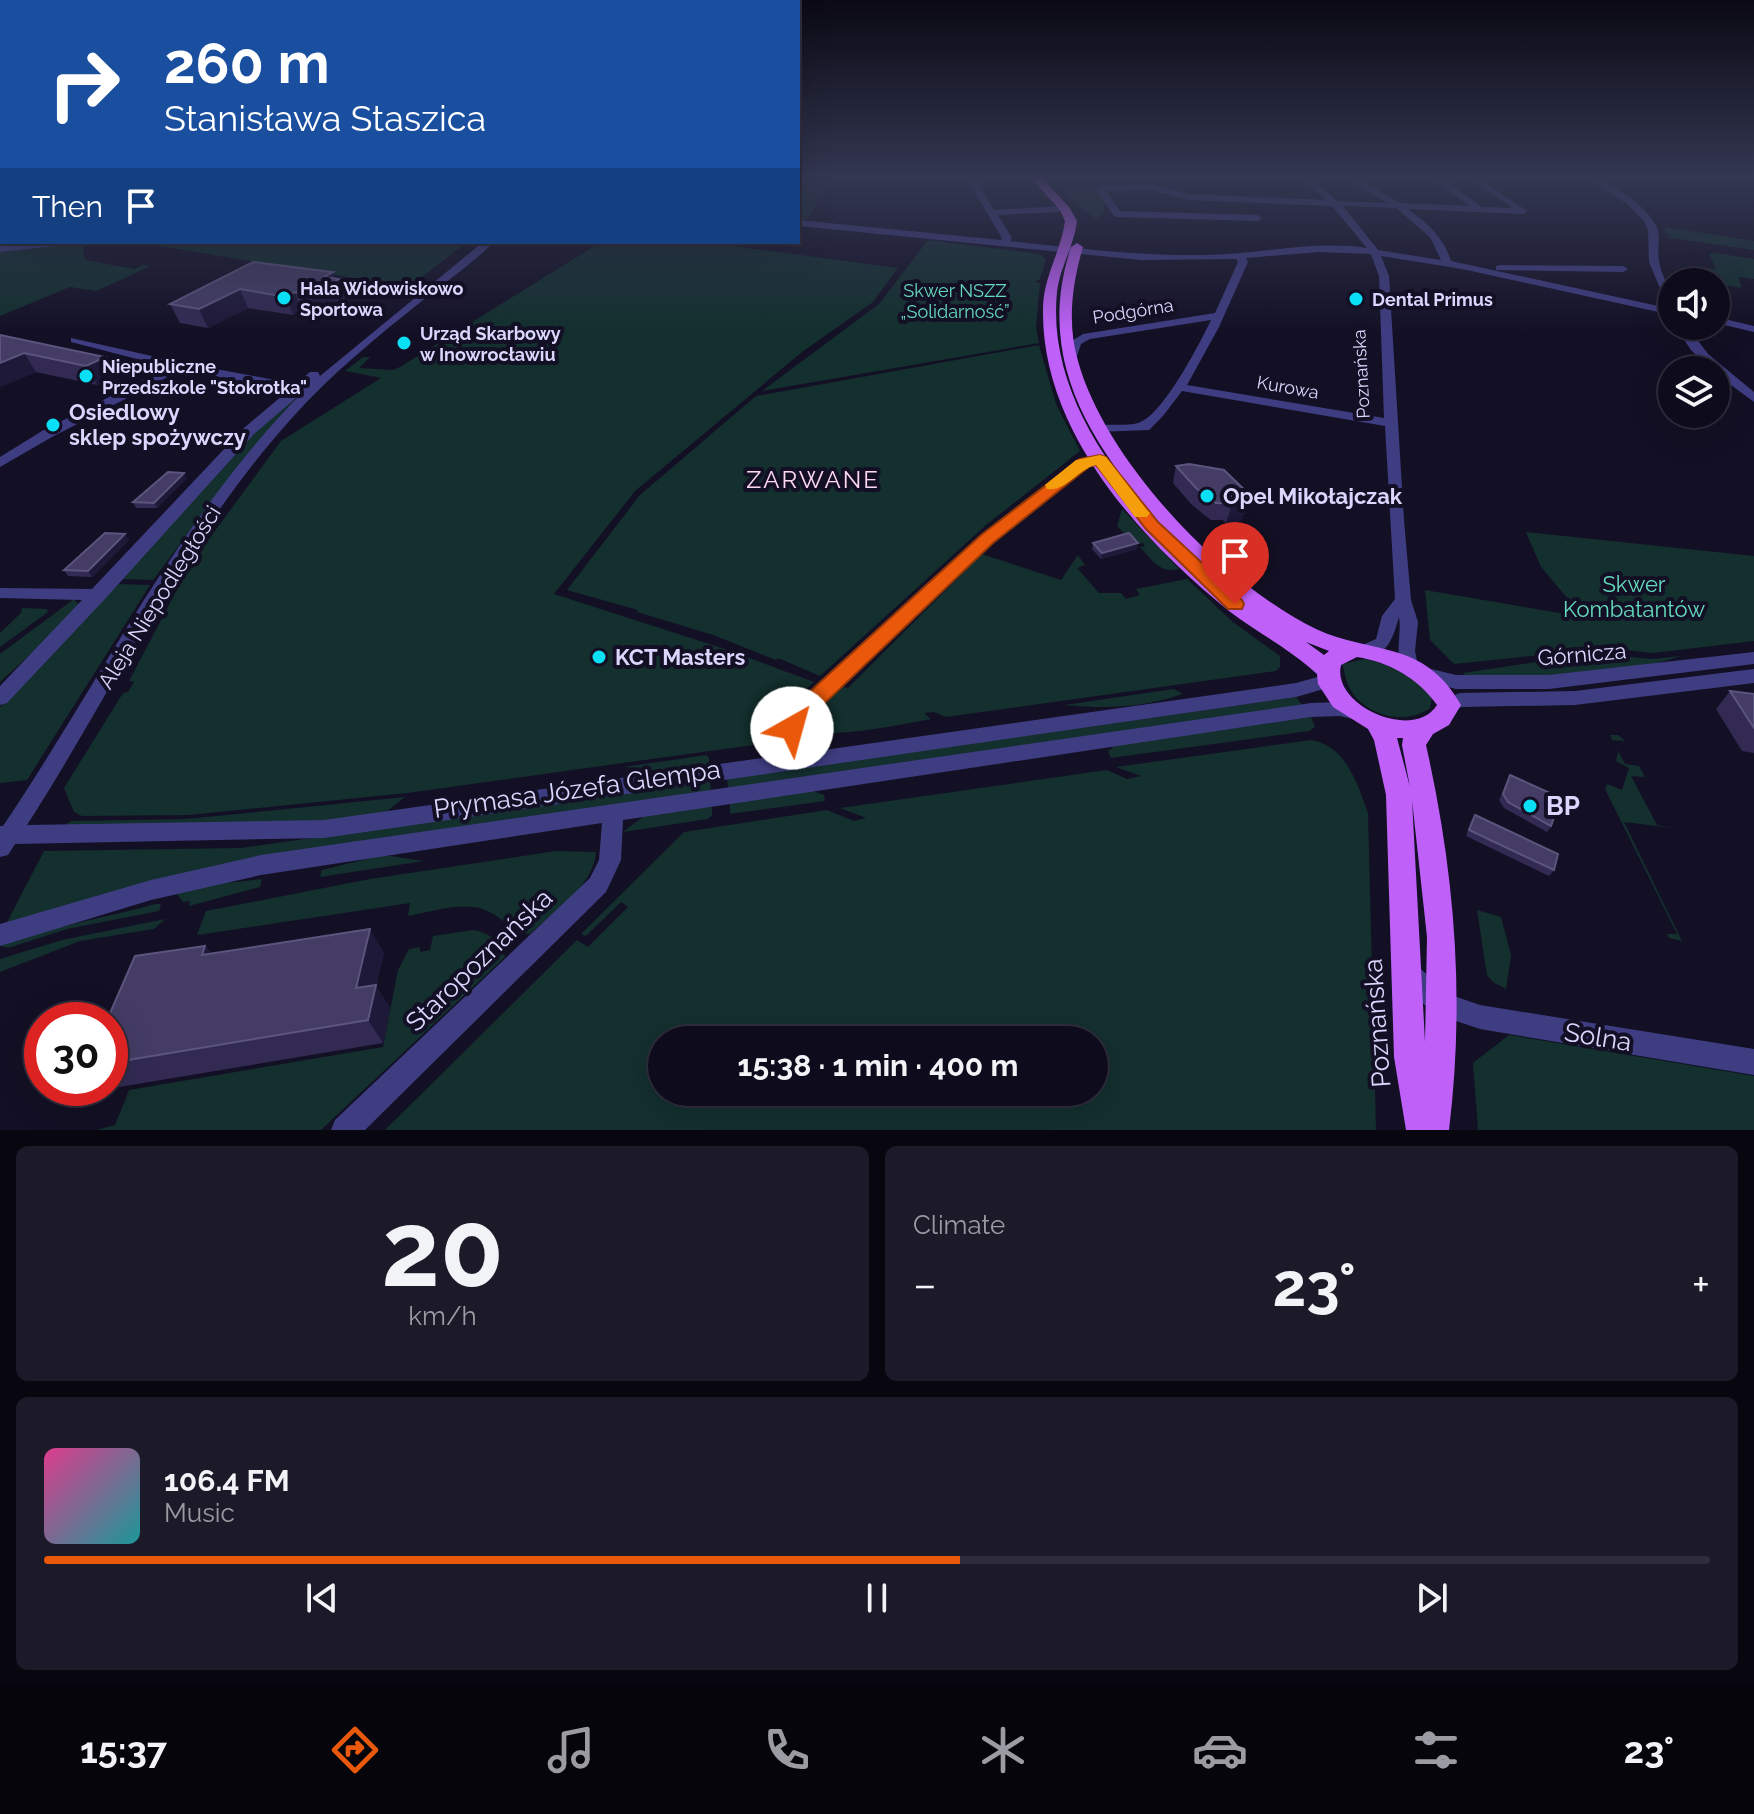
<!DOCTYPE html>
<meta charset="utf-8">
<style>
:root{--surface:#0e0c1c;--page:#1c1a29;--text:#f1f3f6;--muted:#9b9ba3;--line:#2e2c3b;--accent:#ea580c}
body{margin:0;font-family:Raleway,sans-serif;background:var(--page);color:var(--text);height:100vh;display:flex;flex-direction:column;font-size:30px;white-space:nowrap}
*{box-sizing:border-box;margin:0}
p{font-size:26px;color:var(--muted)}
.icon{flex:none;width:44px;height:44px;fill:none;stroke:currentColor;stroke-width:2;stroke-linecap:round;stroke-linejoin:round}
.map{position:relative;height:1130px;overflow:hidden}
.panel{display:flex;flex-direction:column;gap:16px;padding:16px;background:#08070f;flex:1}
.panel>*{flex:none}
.banner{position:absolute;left:0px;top:0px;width:800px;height:244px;box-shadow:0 8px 32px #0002,0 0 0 2px var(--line);background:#1a4fa0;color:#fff;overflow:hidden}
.controls{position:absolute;left:1658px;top:268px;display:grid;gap:16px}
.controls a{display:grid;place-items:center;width:72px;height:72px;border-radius:50%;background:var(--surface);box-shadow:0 8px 32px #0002,0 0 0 2px var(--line);font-size:40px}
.speed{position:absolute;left:24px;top:1002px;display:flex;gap:16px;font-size:40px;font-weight:700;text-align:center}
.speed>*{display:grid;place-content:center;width:104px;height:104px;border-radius:50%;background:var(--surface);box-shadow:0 8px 32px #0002,0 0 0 2px var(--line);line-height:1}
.speed .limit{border:12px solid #d22;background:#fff;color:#111}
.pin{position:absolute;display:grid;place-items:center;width:68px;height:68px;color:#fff;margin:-82px -34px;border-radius:50% 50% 50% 0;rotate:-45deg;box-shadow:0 0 8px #0007}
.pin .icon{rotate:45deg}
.me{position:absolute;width:88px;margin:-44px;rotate:38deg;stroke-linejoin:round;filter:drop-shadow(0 0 6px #0008)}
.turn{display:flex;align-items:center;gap:28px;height:168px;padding:0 32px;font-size:36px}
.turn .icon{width:104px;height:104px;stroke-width:2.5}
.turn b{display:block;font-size:56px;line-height:68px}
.then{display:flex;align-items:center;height:76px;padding:0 32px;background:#0003;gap:16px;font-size:30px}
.big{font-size:60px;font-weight:700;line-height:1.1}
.panel .tile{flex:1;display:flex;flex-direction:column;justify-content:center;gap:12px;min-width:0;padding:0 28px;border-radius:12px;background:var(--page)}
.panel .dial{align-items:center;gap:0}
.dial b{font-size:104px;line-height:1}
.song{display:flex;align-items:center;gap:24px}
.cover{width:96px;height:96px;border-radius:12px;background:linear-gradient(135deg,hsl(330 70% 55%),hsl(180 70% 35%))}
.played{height:8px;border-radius:4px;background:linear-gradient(90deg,var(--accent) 55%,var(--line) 55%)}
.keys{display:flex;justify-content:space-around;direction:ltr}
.heat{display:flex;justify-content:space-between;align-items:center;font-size:44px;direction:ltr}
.panel .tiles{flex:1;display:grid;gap:16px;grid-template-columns:1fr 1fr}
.tile:last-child{grid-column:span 2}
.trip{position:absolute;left:648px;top:1026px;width:460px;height:80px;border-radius:40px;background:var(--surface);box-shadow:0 8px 32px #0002,0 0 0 2px var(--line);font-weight:700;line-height:80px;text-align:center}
.dock{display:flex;height:128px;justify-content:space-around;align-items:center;background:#06050b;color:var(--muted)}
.dock .icon{width:56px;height:56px}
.dock .on{color:var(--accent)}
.dock b{font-size:36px;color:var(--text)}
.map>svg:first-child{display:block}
.green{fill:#132f2e;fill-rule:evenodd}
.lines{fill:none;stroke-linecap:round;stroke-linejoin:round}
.minor{fill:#3f3d82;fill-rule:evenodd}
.major{fill:#bf61f9;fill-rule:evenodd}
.wall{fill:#322a53}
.shaded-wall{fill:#1e1839}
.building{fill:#443c65;stroke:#5b547d;stroke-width:2}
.route{fill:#ea580c;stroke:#983908;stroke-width:2}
.slow{fill:#f59e0b}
.poi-dot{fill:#0ae0f5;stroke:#131025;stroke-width:3}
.labels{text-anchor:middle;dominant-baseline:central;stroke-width:8;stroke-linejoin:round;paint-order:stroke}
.far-poi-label{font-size:18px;font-weight:bold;fill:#dad6fd;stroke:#131025;text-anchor:start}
.far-park-label{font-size:18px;fill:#64dbbd;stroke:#131025}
.far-street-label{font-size:18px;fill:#dad6fd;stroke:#131025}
.poi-label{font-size:22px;font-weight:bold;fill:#dad6fd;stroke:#131025;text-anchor:start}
.park-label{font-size:22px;fill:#64dbbd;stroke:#131025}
.street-label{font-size:22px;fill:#dad6fd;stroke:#131025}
.neighbourhood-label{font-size:24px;letter-spacing:2px;fill:#fdd8f0;stroke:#131025}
.near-street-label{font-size:26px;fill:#dad6fd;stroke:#131025}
.near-poi-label{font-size:26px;font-weight:bold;fill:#dad6fd;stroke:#131025;text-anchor:start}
</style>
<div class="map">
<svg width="1754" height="1130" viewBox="0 0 1754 1130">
<rect width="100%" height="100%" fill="#131025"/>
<g class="green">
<polygon points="798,176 830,178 814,202 819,203 805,221 798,220"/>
<polygon points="1096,188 1107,205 1102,206 1105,211 1096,220 1062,190"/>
<polygon points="1665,227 1754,241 1754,250 1665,237 1673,235 1665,233"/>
<polygon points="928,240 1040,254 1046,259 1040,279 1035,282 1040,283 1036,326 1039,343 762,391 879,304"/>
<polygon points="136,242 467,242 409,287"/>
<polygon points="601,242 703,242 898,268 873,302 802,352 635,491 554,594 728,650 814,682 785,708 774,738 767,743 407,793 189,815 82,816 74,812 64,788 123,693 128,692 134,682 129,681 179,586 183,569 187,569 281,441 381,378 345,371 363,357 370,357 359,368 393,370 400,367"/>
<polygon points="82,243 85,260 135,269 142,265 151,266 96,291 70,287 0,316 0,252"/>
<polygon points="1716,253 1754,259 1754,279 1738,277 1742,288 1704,282 1699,267 1716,269 1709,254"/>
<polygon points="1039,345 1056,404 1080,451 986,525 820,676 778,658 776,660 713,635 637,612 638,610 567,590 640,495 756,396"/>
<polygon points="300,395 233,474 153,580 122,579 256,431"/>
<path d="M1122,509L1179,569C1159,574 1152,559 1140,547L1145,546L1143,543L1135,544L1117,526Z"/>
<polygon points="1526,532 1754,556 1754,641 1653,653 1609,648 1454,664 1430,640 1425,590 1571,615 1569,600 1541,567"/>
<path d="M982,554L1061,580L1078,555L1085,565L1077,568L1099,593H1121L1126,599L1140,595L1136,589L1187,579L1233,622L1280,656V667L1276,671L946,717L934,712L924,713L931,719C907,723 821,742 806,728L809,718L843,687L848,688Z"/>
<polygon points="117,584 150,585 27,780 0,783 0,707"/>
<polygon points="74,599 79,605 72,616 0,682 0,654"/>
<polygon points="22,608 47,609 48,612 0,647 0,633 21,613"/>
<path d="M1619,656L1652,659L1681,656C1616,678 1534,676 1465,676L1463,673L1550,660L1569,661Z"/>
<path d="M1365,659C1386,663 1420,678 1432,696L1430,708C1406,726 1365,716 1350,689C1346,682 1345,672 1342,664Z"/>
<path d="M1174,689L1183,694C1141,708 1108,709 1064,705Z"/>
<polygon points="1296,697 1302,705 728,788 727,778"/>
<polygon points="1311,717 1315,727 1309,731 1111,758 1108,751 1116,745"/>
<polygon points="1610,735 1618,735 1625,741 1612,740 1625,764 1639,766 1645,777 1631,776 1657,825 1673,828 1624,822 1682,941 1669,938 1667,934 1677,934 1605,789 1607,784 1622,790 1629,768 1616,761 1618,752"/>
<path d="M1311,740C1347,746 1357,784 1368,813L1376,1130H385L577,940L588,947L628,907L621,902L586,936L581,934L684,832L827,810L854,821L866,818L840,808L1107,770L1127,779L1141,776L1116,767ZM1094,1040V1092H662V1040Z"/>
<polygon points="706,755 709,757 709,767 673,772 624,767"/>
<polygon points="710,781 711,791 344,844 5,926 44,851 241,848"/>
<polygon points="813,791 824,795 825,801 730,814 730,802"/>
<polygon points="405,797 385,813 319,822 64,826 71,821 186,819"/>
<polygon points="712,805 712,815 708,819 623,832 644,816"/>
<path d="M556,851L596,852C594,886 553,912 530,934C511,933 502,916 485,910C463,901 431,912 408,916L410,903L197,935L206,911L370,879Z"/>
<polygon points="383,855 424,861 320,877 322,870"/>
<polygon points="262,879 260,887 189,906 190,901 183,902 177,894 197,886"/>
<path d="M155,904H161L159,911L67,929L8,948L1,946L2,943C52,927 105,918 155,904Z"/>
<polygon points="1477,910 1501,917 1511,955 1506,989 1493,982 1487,975"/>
<polygon points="165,919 154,929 80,941 0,972 0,959 62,940"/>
<path d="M473,930C488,932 503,942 505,957L321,1130H96L115,1125L129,1090L383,1047L398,970L409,949L420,947V952L430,950L433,936Z"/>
<polygon points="1509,1035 1754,1076 1754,1130 1478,1130 1473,1063"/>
</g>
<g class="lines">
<g class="minor">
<path d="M970,176H978L979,186L994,210L1059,206L1063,209L1059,212L998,215L1012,238L1010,241C1076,248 1141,256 1207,255C1260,254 1315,240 1367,248L1332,206L1189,200L1150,190L1106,191L1120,211L1258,215L1262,218L1258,221L1117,217L1114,216L1096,189L1100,186L1150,184L1189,194L1326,200L1299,176H1308L1337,201L1387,203L1343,176H1353L1400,203L1470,206L1428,176H1438L1482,207L1513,208L1465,176H1475L1527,211L1523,214L1408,209C1428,223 1444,238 1451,261L1672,309V315L1462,269L1381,256L1389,276L1404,520L1411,600L1418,622L1415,651L1418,666L1415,671H1403C1394,652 1402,636 1399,617C1393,637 1387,661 1360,654L1357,650L1360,646L1376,639L1382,616L1395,599L1385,426L1182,391L1163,416L1149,430L1095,432V426L1100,425C1112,424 1127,426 1138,423C1162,417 1200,343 1211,320L1090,339L1081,344L1074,365L1070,366L1064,362L1070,342L1083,334L1215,313L1238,262L1236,259L1141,260L798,226V220L1001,240L1002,238L971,186ZM1343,206L1396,208L1430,237L1441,260L1378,250ZM1319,252L1371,254L1379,276L1384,418L1187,385L1219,327L1248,262L1246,258Z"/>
<path d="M1585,176C1605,176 1652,209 1658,230C1660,240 1657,251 1659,261C1662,279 1672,288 1672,308L1667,305L1649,262L1648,230L1644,221L1627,204Z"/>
<polygon points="38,242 70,242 65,245 0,252 0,246"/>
<path d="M483,242H494C473,263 447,281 423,300C377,337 331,374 292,418C183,538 114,690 27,825L324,820L783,755L785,724L794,707L982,536L1073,463L1100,456L1105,457L1107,460L1105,463L1083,469L992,542L808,717L803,730V753L1296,683L1328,674L1334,676L1337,681L1334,686L1296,697L324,838L15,844L8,855L0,857V826H3C101,681 178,518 302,393L254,434L105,599L7,703L0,705V686L82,600L0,598V588L92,589L244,428L289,390L181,370L52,437L0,467V457L42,431L168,367L71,342V338L179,362L296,384L310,372H318L320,376Z"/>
<polygon points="1500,265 1623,266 1628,269 1623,272 1496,270 1496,266"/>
<polygon points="1716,317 1754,326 1754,332 1716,323"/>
<polygon points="1675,326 1687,326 1708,354 1754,392 1754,402 1716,374 1716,370 1711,370 1691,350"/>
<polygon points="1754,652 1754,664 1549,689 1456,689 1417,679 1414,674 1417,669 1423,667 1456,675 1549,675"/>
<polygon points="1754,669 1754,683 1575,705 1462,707 1449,712 1442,710 1440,705 1442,700 1460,693 1575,691"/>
<polygon points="1340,702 1364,708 1366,713 1364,718 1357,720 1340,716 1311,717 623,820 621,860 606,892 365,1130 331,1130 335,1120 590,878 599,860 602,823 261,875 151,900 0,946 0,924 151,880 261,855 1311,703"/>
<polygon points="1407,961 1416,965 1451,995 1480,1005 1754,1049 1754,1075 1480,1029 1435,1014 1398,981 1395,973 1398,965"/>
</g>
<path class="major" d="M1029,176H1040L1069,207L1077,221C1074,246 1060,267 1057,292C1048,382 1103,465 1163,527C1091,444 1034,360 1071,247L1077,243L1083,247C1072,284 1067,324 1078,361C1106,462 1222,583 1316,629C1372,655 1424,639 1461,705L1449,725L1433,734L1426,745C1455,874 1465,999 1449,1130H1406L1394,1057L1386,795L1374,740L1368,729L1333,707L1318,684L1317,674L1309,667C1284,646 1255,631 1229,611C1140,539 1041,431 1043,309C1043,277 1061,252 1065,221L1060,210ZM1306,642L1329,651L1324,655ZM1357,657C1389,662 1418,678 1437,705C1414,742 1331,706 1341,665ZM1397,738H1403L1402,745L1410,787ZM1412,800L1427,937L1425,1042Z"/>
</g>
<g class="wall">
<polygon points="253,262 339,279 345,298 317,313 302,311 293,315 248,308 208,328 180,323 170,304"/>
<polygon points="0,335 115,376 97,385 36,372 0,387"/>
<polygon points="1176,466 1251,496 1246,513 1243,514 1241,521 1226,524 1223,520 1211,520 1192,505 1173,483"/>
<polygon points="187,478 157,508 136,508 133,502"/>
<polygon points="129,540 92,577 68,576 64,570"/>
<polygon points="1093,543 1137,549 1101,559 1092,549"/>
<polygon points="1730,691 1754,694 1754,753 1742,751 1716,709"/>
<polygon points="1510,775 1551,826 1547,832 1504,808 1499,800"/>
<polygon points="1475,815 1554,870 1549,876 1466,836 1471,821"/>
<polygon points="205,946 212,954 384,953 376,986 390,1008 383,1043 119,1087 110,1079 110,1020"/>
</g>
<g class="shaded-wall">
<polygon points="333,272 336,281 339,279 345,298 317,313 310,294 324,277"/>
<polygon points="240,289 248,308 208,328 199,309"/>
<polygon points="295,292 302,311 293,315 286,297"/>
<polygon points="24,353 36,372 0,387 0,363"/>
<polygon points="105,357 115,376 97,385 86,366"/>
<polygon points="184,473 187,478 157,508 154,503"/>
<polygon points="1251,496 1246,513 1243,514 1241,521 1226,524 1231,507 1241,499"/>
<polygon points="125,534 129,540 92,577 88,571"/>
<polygon points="1138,543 1137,549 1101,559 1102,553"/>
<polygon points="370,929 384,953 376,986 390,1008 383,1043 368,1020 356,988"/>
<polygon points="205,946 224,969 202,955"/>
</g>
<g class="building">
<polygon points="253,262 333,272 324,277 339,279 310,294 295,292 286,297 240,289 199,309 170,304"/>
<polygon points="0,335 105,357 86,366 24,353 0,363"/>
<polygon points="1189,464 1224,470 1251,496 1241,499 1246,504 1231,507 1227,503 1216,503 1196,488 1176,466"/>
<polygon points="168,472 184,473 154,503 133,502"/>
<polygon points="105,533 125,534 88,571 64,570"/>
<polygon points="1129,533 1138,543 1102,553 1093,543"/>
<polygon points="1730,691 1754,694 1754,728"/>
<polygon points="1510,775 1561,798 1551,826 1508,802 1503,794"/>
<polygon points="1475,815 1558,854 1554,870 1469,830"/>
<polygon points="370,929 356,988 376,985 368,1020 110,1063 110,1020 107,1020 135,956 205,946 202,955"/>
</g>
<linearGradient id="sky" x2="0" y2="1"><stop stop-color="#0a0914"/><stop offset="0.53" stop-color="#333751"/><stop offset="1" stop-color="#333751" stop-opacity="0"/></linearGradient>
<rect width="1754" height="334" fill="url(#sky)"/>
<polygon class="route" points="1100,455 1106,457 1158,522 1242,600 1244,604 1242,609 1228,609 1146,529 1096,465 1090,466 993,543 809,718 800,734 792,737 784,734 781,728 793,707 981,535 1080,459"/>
<path class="slow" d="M1100,455L1106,457L1147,510L1150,513L1147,517H1135L1096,465C1078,469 1066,492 1047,489L1045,485L1076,460Z"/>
<g class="poi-dot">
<circle cx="284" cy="298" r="8"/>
<circle cx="1356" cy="299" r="8"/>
<circle cx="404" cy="343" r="8"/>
<circle cx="86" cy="376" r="8"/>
<circle cx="53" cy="425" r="8"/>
<circle cx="1207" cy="496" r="8"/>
<circle cx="599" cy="657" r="8"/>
<circle cx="1530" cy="806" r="8"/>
</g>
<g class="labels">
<g class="far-poi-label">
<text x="300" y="288">Hala Widowiskowo<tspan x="300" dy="21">Sportowa</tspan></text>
<text x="1372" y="299">Dental Primus</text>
<text x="420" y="333">Urząd Skarbowy<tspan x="420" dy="21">w Inowrocławiu</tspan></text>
<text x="102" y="366">Niepubliczne<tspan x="102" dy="21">Przedszkole "Stokrotka"</tspan></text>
</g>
<g class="far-park-label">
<text x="955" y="290">Skwer NSZZ<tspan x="955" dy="21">„Solidarność”</tspan></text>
</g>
<g class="far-street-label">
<text transform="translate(1133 311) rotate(-9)">Podgórna</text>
<text transform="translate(1361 374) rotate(-93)">Poznańska</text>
<text transform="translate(1288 387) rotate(10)">Kurowa</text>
</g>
<g class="poi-label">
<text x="69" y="412">Osiedlowy<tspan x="69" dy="25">sklep spożywczy</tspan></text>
<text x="1223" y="496">Opel Mikołajczak</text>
<text x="615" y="657">KCT Masters</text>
</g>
<g class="park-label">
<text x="1634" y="584">Skwer<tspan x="1634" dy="25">Kombatantów</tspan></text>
</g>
<g class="street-label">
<text transform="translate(159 597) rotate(-58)">Aleja Niepodległości</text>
<text transform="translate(1582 654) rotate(-5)">Górnicza</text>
</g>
<g class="neighbourhood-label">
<text x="813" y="479">ZARWANE</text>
</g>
<g class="near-street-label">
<text transform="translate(577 789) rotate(-8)">Prymasa Józefa Glempa</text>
<text transform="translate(479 960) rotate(-44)">Staropoznańska</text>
<text transform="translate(1377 1023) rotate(-94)">Poznańska</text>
<text transform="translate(1598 1037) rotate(9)">Solna</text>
</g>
<g class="near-poi-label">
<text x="1546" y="806">BP</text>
</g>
</g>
</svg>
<div class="controls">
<a><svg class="icon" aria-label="sound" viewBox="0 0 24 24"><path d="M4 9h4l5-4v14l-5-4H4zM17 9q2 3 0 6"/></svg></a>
<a><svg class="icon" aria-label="layers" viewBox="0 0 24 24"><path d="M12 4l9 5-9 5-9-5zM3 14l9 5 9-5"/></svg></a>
</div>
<div class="speed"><div class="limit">30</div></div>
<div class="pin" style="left:1235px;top:604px;background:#d93025"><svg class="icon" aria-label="arrive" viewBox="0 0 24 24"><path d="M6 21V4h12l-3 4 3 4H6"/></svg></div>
<svg class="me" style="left:792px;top:728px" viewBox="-20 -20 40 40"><circle r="19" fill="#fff"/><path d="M0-13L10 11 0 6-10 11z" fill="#ea580c"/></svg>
<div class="trip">15:38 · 1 min · 400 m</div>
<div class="banner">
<div class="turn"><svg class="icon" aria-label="right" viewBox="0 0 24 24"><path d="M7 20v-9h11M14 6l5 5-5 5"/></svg><div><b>260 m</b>Stanisława Staszica</div></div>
<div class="then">Then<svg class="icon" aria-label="arrive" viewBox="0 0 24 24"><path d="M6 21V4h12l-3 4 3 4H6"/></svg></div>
</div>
</div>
<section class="panel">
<div class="tiles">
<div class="tile dial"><b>20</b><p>km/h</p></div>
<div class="tile"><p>Climate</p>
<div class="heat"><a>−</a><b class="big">23°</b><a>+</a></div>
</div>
<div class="tile">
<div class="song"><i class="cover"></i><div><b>106.4 FM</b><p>Music</p></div></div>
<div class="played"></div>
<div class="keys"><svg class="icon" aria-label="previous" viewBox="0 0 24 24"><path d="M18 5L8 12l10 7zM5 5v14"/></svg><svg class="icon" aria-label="pause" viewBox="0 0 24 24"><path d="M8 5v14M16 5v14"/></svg><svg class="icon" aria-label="next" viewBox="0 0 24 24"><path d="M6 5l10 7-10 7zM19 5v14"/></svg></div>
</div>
</div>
</section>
<nav class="dock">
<b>15:37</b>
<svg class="icon on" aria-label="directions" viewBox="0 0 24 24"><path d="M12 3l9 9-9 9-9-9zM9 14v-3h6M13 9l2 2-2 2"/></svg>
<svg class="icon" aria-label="music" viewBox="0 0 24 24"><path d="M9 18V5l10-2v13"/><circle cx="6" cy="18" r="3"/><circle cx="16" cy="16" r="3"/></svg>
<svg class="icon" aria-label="phone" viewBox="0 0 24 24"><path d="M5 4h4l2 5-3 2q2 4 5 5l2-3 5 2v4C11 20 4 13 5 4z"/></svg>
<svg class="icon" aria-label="climate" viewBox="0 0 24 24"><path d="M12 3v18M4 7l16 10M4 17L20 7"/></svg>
<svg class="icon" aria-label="car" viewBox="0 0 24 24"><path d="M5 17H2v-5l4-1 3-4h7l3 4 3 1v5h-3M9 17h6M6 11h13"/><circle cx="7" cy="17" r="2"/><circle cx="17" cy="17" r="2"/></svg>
<svg class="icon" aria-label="filters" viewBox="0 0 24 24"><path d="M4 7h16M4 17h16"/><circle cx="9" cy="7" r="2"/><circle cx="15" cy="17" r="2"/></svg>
<b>23°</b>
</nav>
